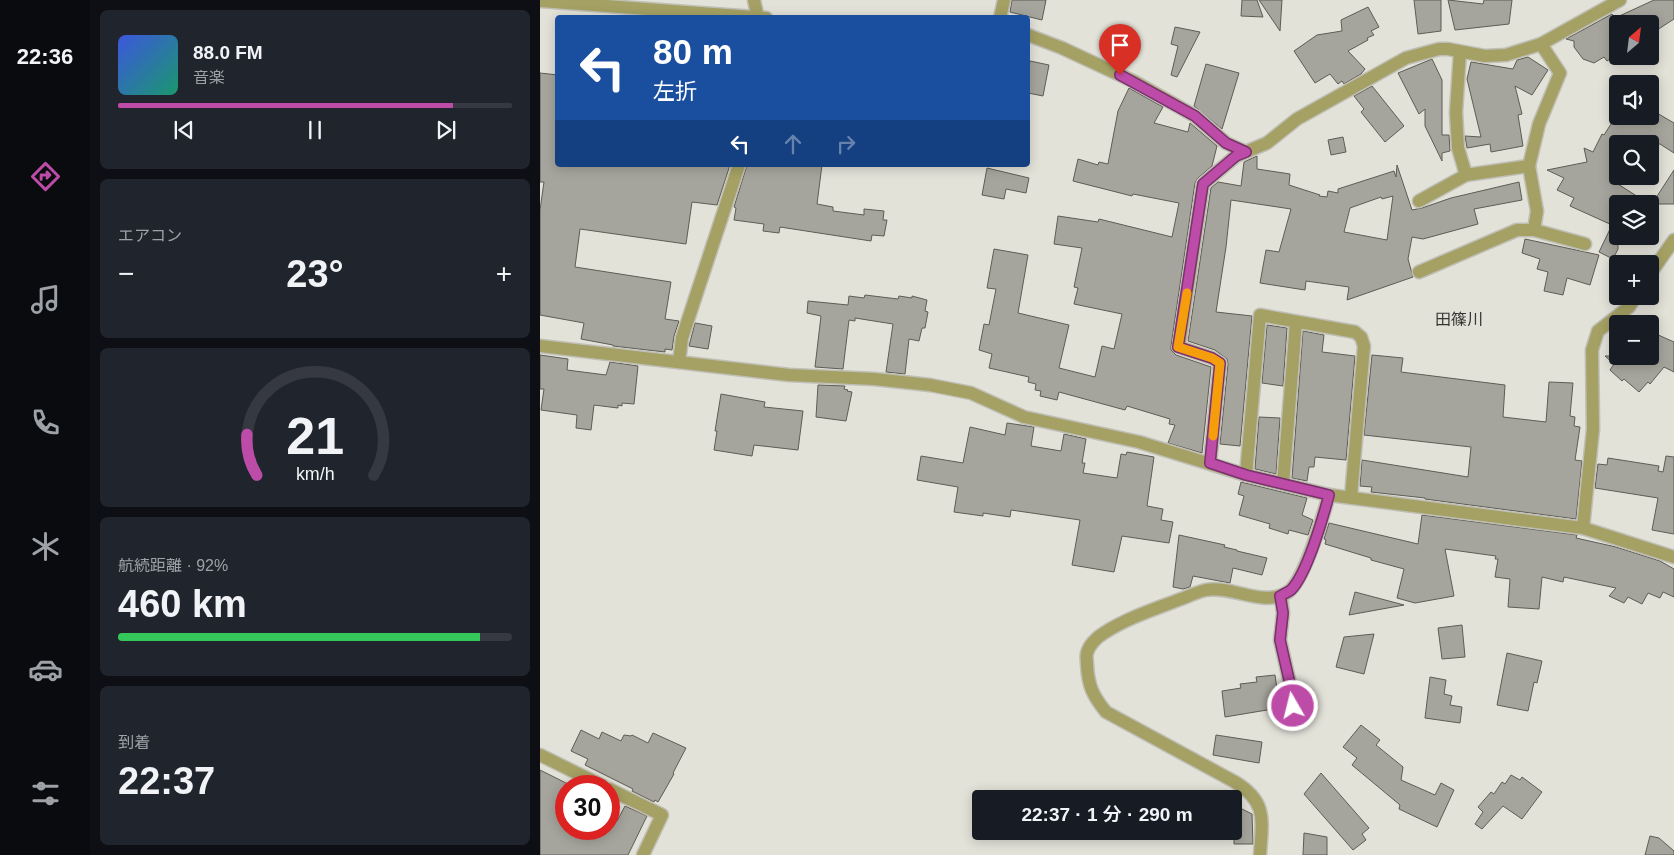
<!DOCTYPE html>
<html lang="ja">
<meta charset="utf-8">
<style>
:root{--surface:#171b24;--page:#20242c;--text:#f1f3f6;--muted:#9ea1a6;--line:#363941;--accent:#bd4ca8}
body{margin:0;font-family:Arial,"Noto Sans JP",sans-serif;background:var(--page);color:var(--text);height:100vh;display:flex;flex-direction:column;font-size:19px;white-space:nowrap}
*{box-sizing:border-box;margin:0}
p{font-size:16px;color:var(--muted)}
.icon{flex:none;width:28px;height:28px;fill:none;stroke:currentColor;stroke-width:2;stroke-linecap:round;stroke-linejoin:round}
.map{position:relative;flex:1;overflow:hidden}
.details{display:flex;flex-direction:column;gap:10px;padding:10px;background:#0d0f14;width:450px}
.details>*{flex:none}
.top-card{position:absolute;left:15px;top:15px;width:475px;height:152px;border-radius:5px;box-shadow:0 2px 12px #0003;background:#1a4fa0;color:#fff;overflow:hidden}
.needle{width:32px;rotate:28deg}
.controls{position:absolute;left:1069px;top:15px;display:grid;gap:10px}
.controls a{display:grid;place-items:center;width:50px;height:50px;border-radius:5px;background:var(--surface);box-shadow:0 2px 12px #0003;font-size:25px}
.speed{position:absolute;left:15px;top:775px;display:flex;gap:10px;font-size:25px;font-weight:700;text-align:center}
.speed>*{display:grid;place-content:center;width:65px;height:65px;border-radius:50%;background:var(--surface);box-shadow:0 2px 12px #0003;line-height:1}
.speed .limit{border:8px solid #d22;background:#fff;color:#111}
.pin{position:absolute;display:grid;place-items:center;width:42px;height:42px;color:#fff;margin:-51px -21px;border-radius:50% 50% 50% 0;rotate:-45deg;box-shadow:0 0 5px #0007}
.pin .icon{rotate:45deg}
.me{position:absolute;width:55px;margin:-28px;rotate:352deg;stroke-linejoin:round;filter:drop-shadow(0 0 4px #0008)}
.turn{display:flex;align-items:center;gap:18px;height:105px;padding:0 15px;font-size:22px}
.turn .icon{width:65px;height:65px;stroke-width:2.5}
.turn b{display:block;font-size:35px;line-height:42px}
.lanes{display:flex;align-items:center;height:48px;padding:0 15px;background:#0003;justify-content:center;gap:25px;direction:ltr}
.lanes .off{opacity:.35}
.big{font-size:38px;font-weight:600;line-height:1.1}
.details .tile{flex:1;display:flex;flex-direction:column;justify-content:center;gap:8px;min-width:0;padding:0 18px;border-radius:8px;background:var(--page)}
.details .dial{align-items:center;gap:0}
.dial svg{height:130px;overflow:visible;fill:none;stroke:var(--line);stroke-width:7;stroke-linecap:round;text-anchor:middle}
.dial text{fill:var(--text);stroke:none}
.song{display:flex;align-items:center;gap:15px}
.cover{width:60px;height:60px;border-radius:8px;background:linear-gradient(135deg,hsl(230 70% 55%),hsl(160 70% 35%))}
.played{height:5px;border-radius:2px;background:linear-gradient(90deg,var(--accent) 85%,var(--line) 85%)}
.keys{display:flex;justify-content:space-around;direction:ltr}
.heat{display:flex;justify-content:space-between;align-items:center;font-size:28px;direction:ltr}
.charge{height:8px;border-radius:4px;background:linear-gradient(90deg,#34c759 92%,var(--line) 0)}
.trip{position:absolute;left:432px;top:790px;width:270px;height:50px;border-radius:5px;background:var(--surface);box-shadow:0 2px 12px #0003;font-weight:600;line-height:50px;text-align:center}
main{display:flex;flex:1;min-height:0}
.tab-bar{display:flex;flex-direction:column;width:90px;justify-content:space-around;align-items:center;background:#090b0e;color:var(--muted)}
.tab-bar .icon{width:35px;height:35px}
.tab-bar .current{color:var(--accent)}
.tab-bar b{font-size:22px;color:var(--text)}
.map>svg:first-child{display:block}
.building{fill:#a6a59d;stroke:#5d5d55;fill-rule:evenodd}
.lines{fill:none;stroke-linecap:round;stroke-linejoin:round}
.street-casing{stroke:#bfbfb7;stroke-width:15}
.street{stroke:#a5a164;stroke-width:12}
.route-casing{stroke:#7b316d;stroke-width:12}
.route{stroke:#bd4ca8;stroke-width:9}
.slow{stroke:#f59e0b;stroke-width:9}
.labels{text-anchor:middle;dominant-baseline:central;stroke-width:5;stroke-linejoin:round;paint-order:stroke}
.neighbourhood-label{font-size:16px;fill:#353531;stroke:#e2e2d9}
</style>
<main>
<nav class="tab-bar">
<b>22:36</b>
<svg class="icon current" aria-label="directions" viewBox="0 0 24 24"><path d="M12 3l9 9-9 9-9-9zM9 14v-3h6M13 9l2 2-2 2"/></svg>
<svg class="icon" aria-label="music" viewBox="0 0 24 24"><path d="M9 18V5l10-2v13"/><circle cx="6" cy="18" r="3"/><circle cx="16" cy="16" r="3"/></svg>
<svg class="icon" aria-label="phone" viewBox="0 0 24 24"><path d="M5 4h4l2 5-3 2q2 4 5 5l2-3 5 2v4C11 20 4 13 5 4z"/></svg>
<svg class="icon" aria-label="climate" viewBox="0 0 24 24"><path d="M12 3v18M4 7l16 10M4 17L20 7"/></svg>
<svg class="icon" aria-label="car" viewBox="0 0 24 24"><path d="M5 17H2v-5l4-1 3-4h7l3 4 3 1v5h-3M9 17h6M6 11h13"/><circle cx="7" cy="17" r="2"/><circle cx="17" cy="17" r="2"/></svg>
<svg class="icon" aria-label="filters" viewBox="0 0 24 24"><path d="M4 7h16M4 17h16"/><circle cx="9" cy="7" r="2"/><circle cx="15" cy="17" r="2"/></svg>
</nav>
<section class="details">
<div class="tile">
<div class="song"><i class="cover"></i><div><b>88.0 FM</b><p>音楽</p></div></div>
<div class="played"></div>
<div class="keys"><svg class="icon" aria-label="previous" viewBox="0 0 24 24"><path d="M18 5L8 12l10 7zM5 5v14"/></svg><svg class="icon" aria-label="pause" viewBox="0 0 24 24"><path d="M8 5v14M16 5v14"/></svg><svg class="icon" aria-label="next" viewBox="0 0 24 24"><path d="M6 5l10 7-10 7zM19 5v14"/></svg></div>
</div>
<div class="tile"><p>エアコン</p>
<div class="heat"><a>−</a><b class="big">23°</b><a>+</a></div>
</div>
<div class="tile dial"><svg viewBox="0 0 100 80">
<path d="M14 69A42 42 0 1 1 86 69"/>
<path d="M14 69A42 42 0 0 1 8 44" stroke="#bd4ca8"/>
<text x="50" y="56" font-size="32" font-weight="700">21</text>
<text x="50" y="72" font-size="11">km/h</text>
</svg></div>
<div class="tile"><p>航続距離 · 92%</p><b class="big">460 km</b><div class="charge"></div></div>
<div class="tile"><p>到着</p><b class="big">22:37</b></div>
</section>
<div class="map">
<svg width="1134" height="855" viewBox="0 0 1134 855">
<rect width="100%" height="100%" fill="#e2e2d9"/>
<g class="building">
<polygon points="472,0 506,0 502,20 470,12"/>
<polygon points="702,0 717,0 723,17 701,16"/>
<polygon points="719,0 742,0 740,31"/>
<polygon points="874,0 901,0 901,31 878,34"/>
<polygon points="908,0 943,4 944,0 972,0 969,24 915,30"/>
<polygon points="1114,0 1134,0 1134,19 1117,30 1116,29 1110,31 1110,24 1078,24 1078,54 1067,61 1064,57 1054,63 1043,59 1034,47 1034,41 1026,39 1072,14 1075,18"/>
<polygon points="828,7 839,27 831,31 834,35 827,38 828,40 808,51 825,69 821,74 804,84 802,81 798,84 790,74 775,83 754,51 777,35 802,31 801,20"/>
<polygon points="635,27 660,32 637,77 631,75 638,46 631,44"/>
<polygon points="988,57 1008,70 992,95 975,86 982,114 978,115 983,146 951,152 950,144 927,148 925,136 941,137 927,79 931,62 973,69 977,60"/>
<polygon points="892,59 902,80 902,135 909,135 910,151 902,153 902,161 885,126 885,109 879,114 858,73"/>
<polygon points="490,61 509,65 503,96 488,93 488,74"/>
<polygon points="666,64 699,73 682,129 654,106"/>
<polygon points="0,73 18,75 18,165 190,165 177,205 152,202 146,244 40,229 35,267 131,282 125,319 139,321 134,336 132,350 125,349 125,352 73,346 73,345 41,339 44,323 0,315 0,210 4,182 0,182"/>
<polygon points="832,86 864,126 845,142 821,112 824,109 814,96"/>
<polygon points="589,88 623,107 614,123 648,132 650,123 677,146 672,166 658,178 655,183 631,346 631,350 636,355 671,367 662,453 628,443 635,425 629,424 630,419 587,406 585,410 519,392 517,400 500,396 501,391 495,390 496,384 488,382 489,377 449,368 452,354 439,350 444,324 449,325 456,289 447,288 454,249 488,255 478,313 529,325 519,368 555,377 562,346 574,349 582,314 534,304 538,288 534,287 542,248 514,244 518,216 558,222 559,219 632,237 639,203 593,194 592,196 533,181 538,159 558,165 559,162 568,164 578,111"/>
<polygon points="1110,109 1134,123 1134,153 1120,144 1078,144 1078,184 1109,204 1078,204 1078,249 1073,259 1059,252 1072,225 1030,206 1034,198 1017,190 1024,178 1007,170 1047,162 1044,148 1053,152 1062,134 1064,135 1078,113 1078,116 1110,116"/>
<polygon points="803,137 806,152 791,155 788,140"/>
<path d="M717,156V169L750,174L749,185L780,195L779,196L787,197L788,191L798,193V189L854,171L856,177L857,165L872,210L882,208L911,198L979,182L982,200L934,209L938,224L883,239L872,237L868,259L873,277L807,300L809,287L766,281L765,290L720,283L726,250L739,252L751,209L691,200L686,247L676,312L712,316L700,446L680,444L688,364L687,359L675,350L648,341L671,188L678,182L701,186L704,162ZM853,196L847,240L804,232L810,208L841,197L842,199Z"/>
<polygon points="207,165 282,165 277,204 293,207 293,211 324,215 324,209 344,211 343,220 347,220 344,236 332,235 331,241 240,227 239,233 223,231 224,224 194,220 196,208 194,207"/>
<polygon points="447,168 489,178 486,193 466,189 464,199 442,195"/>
<polygon points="1134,170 1134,204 1112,204"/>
<polygon points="985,239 1059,255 1050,285 1027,278 1023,295 1004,291 1008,272 997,269 1000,259 982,253"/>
<polygon points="325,295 358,299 359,296 372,298 372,296 387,300 385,311 388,312 385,328 382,328 379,341 369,339 365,374 346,372 353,324 315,318 315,321 309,320 303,369 275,367 281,316 267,313 268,301 308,305 309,296 324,298"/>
<polygon points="155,323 172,326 168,349 149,346"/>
<polygon points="727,325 747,328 743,386 722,383"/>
<polygon points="763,331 784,335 782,352 815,356 806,460 775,457 774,467 769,467 767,481 752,478"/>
<polygon points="1116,334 1134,342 1134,372 1124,367 1110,384 1108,382 1099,392 1084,379 1082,381 1070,370 1074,364 1065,356 1110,356 1110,346"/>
<polygon points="0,355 28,359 27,370 66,375 70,362 98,366 94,404 82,403 82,406 78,405 78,408 54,405 51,430 36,428 37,415 1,410 4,389 0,389"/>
<polygon points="832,355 863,358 861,372 965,385 963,417 1006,422 1009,382 1033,383 1030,416 1035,417 1034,426 1040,427 1035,460 1042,461 1036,519 885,499 885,498 831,492 832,487 820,486 822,460 928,477 931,447 824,435"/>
<polygon points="278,385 305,386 304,389 308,390 307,391 312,392 306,421 276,417"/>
<polygon points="181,394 225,402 224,407 263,411 258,450 214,445 212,456 174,450 177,431 175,431"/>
<polygon points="719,417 740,418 736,474 715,469"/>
<polygon points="467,423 494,427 491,446 521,451 524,434 546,439 542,463 545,463 543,473 577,478 581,454 586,455 587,452 614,457 607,506 623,509 621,520 633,522 629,543 582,536 574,572 532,565 540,520 471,510 470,517 443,513 443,516 414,512 418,487 377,480 381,456 423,463 430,427 465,435"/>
<polygon points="1126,456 1134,457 1134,534 1112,530 1118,498 1055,488 1058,464 1067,465 1068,458 1119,466 1118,471 1123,472"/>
<polygon points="701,482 767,498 762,515 773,520 768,535 749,530 748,534 729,528 730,524 699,515 704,496 698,494"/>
<polygon points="882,515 1037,535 1036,538 1076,547 1120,561 1134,569 1134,597 1123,592 1120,598 1108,593 1102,604 1088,597 1084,603 1069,596 1076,588 1024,577 1023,582 1002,577 999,609 968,607 970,579 955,577 958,559 955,559 956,556 905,549 914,596 875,603 857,598 864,569 831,560 831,558 785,544 786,540 784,539 789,523 878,544"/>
<polygon points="639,535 685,545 684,547 697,550 697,551 727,558 722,575 693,568 690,583 653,576 650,587 643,589 633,587"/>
<polygon points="815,592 864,605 809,615"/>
<polygon points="922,625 925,657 902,659 898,628"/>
<polygon points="834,634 824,674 796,667 804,637"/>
<polygon points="967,653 1002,661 997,683 994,682 988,711 957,705"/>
<polygon points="735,675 739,703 733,709 685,717 682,691 701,688 700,684 717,682 716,677"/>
<polygon points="890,677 906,680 904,694 912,696 910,705 922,707 920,723 885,718"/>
<polygon points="821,725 840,740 836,745 863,767 861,780 895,795 901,783 914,790 897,827 859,809 860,805 812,765 817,758 803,747"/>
<polygon points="41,730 59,739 62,732 81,741 84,735 91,736 92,735 108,743 113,733 146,748 133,773 134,774 118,802 115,800 114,802 92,791 93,789 45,765 48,759 31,751"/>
<polygon points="676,735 722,742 719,763 673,755"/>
<polygon points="0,770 30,785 26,786 26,829 69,829 69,817 77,821 85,806 107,816 88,855 0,855"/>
<polygon points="781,773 829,828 822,834 826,840 813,850 764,794"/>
<polygon points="971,775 980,780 982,777 1002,792 982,819 963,806 942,829 935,824 943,812 938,807 951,792 954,794 962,782 965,784"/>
<polygon points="694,805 712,814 713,844 694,844"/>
<polygon points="764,833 787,837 787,855 763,855"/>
<polygon points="1110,836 1119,838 1134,851 1134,855 1105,855"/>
</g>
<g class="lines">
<g class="street-casing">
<g id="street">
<polyline points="214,0 218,18"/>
<polyline points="0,1 226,18"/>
<polyline points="460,18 464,0"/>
<polyline points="488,35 522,48 595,82 655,116 686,143 706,152"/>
<polyline points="920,52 916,112 918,148 926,175 989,166 999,124 1020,73 1001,44"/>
<polyline points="989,166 997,211 994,230"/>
<polyline points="879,201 926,175"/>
<polyline points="879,272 977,230 994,230 1045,244"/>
<polyline points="1110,274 1134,240"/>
<polyline points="0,346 249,375 334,379 390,385 431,393 484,417 599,442 706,475 789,495 1043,528 1134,557"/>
<polyline points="139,362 142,338 199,165"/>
<polyline points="670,463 680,363 672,358 639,347 663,184 696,156 727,143 757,119 866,58 899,49 908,49 945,56 966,55 1001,44 1080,0"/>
<polyline points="706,475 720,315 815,332 821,337 824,346 811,497"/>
<polyline points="743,484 756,322"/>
<polyline points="1043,528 1053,429 1052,350 1058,331 1089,307 1096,296"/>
<polyline points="741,596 743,613 740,640 753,697 753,706"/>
<polyline points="0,755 63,786"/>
<polyline points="69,789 122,815 103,855"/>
<path d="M720,855C722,821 728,802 695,782L566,712C553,696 548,686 547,664C547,661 546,656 547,653C549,645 557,637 564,633C587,618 615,609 641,599C649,596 657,592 666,590C692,585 724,608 748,592C764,581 783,516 789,495"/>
</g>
</g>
<use href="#street" class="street"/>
</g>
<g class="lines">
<g class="route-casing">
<path id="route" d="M580,75L655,116L686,143L706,152L696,156L663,184L638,347L672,358L680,363L670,463L706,475L789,495C783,518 767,574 751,590C748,592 744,594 740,596L743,613L740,640L753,697V706"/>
</g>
<use href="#route" class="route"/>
<polyline class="slow" points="647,293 638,347 672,358 680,363 673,436"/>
</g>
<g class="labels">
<g class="neighbourhood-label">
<text x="919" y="319">田篠川</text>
</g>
</g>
</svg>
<div class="controls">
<a><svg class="needle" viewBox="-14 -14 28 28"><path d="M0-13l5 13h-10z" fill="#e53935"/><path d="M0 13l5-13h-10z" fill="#9ea1a6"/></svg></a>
<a><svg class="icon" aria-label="sound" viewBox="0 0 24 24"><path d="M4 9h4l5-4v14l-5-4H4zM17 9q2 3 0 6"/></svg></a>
<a><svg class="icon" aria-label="search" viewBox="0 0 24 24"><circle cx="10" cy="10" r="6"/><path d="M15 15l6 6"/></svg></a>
<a><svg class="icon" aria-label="layers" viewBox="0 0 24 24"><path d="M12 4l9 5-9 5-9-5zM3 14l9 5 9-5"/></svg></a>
<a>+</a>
<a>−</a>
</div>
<div class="speed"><div class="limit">30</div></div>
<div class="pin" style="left:580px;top:75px;background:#d93025"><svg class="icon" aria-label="arrive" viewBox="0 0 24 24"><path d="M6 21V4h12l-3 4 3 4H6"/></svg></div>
<svg class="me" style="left:753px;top:706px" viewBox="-20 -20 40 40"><circle r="17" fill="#bd4ca8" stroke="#fff" stroke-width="3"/><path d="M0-11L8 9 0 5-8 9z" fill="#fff"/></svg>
<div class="trip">22:37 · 1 分 · 290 m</div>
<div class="top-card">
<div class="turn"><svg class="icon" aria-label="left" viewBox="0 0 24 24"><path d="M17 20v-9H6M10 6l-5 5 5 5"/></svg><div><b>80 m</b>左折</div></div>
<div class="lanes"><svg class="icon" aria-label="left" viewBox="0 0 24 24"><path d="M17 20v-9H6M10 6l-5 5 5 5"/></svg><svg class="icon off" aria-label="ahead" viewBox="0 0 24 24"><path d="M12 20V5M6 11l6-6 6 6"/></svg><svg class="icon off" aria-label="right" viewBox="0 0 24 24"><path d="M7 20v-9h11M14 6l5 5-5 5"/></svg></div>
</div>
</div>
</main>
